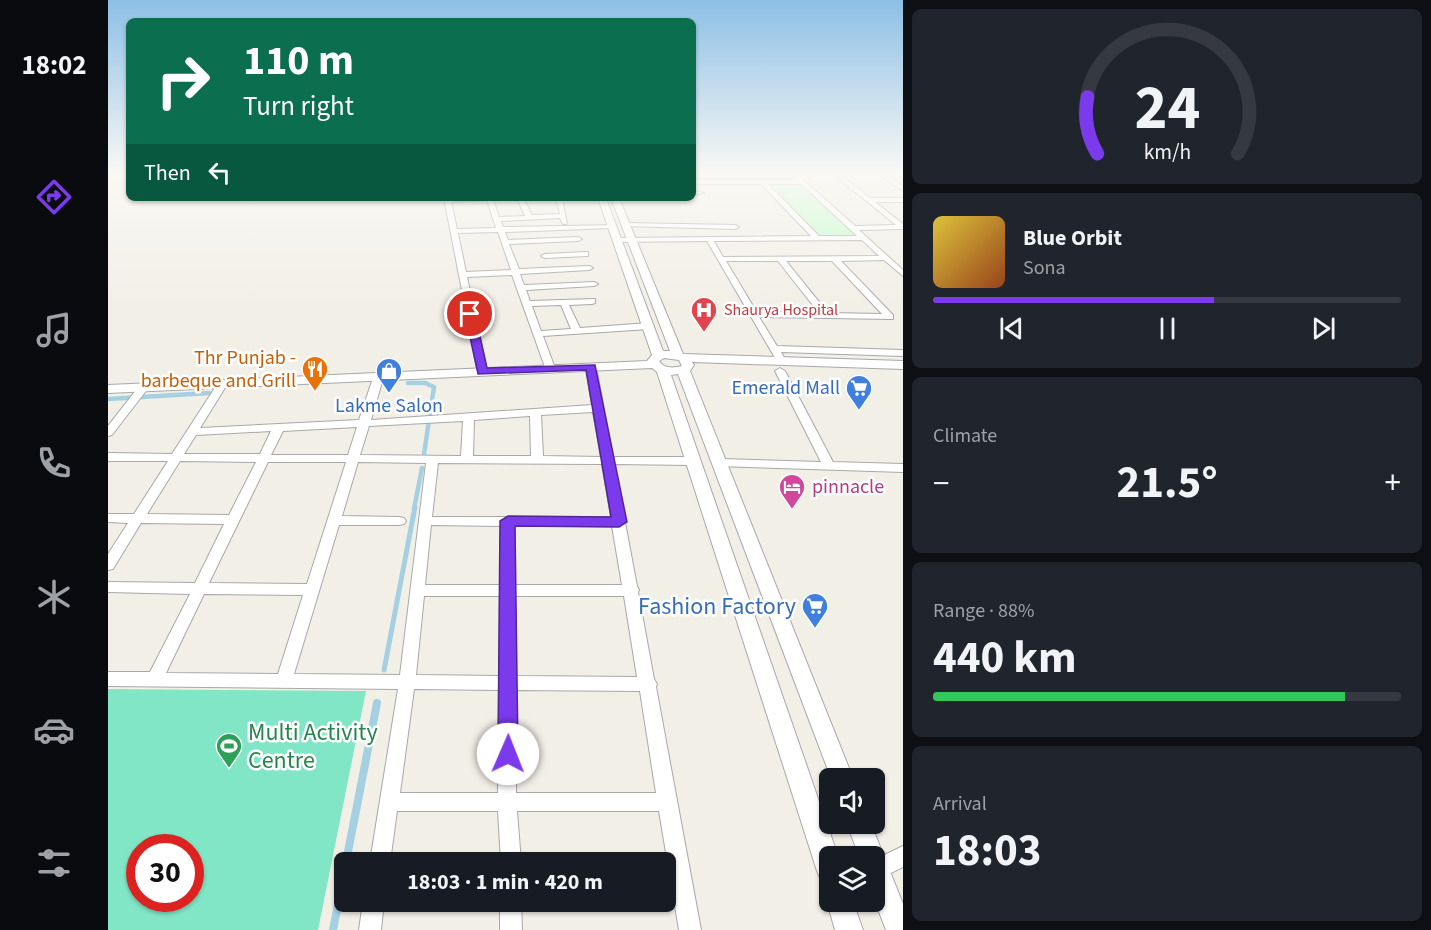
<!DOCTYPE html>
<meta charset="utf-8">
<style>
:root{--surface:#171b24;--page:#20242c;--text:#f1f3f6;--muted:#9ea1a6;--line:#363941;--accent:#7c3aed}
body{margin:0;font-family:"Source Sans 3",sans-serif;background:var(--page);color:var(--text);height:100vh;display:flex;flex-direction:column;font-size:22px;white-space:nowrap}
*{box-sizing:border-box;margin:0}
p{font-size:20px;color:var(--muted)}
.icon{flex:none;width:33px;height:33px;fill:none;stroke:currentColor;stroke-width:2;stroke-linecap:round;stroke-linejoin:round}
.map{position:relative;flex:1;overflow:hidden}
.side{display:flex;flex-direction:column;gap:9px;padding:9px;background:#0d0f14;width:528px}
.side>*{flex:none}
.guide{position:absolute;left:18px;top:18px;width:570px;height:183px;border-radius:9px;box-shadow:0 2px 4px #0004;background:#0b6e4f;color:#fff;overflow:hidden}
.fabs{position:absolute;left:711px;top:768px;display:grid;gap:12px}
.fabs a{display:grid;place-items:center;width:66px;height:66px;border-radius:9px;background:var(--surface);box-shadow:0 2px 4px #0004;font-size:30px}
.speed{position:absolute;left:18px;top:834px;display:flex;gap:12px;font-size:30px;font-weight:700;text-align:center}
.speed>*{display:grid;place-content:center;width:78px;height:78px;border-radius:50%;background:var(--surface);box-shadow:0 2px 4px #0004;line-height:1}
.speed .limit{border:9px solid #d22;background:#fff;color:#111}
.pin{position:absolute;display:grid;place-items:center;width:51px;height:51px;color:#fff;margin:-26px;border:3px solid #fff;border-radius:50%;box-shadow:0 2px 6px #0007}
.me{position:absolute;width:66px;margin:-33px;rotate:1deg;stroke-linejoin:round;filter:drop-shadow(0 0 4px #0008)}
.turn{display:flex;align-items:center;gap:21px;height:126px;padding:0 18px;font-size:27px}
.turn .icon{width:78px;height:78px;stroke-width:2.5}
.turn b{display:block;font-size:42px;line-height:51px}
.then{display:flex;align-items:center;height:57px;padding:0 18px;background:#0003;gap:12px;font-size:22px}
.big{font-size:45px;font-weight:700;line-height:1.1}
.side .tile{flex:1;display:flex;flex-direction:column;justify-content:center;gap:9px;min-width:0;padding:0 21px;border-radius:9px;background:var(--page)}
.side .dial{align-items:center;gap:0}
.dial svg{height:156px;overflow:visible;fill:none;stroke:var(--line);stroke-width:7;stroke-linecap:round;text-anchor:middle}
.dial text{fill:var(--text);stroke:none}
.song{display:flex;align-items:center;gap:18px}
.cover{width:72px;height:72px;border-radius:9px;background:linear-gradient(135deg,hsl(50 70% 55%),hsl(20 70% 35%))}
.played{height:6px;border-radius:3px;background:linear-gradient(90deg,var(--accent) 60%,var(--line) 60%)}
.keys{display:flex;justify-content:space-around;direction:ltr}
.heat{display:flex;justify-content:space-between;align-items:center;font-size:33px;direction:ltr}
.charge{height:9px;border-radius:4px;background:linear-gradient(90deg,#34c759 88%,var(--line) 0)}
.trip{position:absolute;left:226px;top:852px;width:342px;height:60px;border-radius:9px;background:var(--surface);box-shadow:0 2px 4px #0004;font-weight:700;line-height:60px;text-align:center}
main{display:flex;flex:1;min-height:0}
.tabs{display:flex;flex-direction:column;width:108px;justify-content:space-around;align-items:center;background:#090b0e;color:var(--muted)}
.tabs .icon{width:42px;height:42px}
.tabs .active{color:var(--accent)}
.tabs b{font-size:27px;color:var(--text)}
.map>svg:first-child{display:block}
.park{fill:#c2fecb}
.pitch{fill:#80e6c6;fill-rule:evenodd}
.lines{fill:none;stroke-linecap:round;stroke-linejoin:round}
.stream-far2{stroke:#a4d0e2;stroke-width:4.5}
.stream-far1{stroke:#a4d0e2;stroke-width:5}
.stream{stroke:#a4d0e2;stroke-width:8}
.minor-casing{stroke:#a8a8a8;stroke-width:2}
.tertiary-casing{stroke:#a8a8a8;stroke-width:2}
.minor{fill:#fff;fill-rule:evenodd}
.tertiary{fill:#fff;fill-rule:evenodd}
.route{fill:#7c3aed;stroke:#51269a;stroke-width:1.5}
.labels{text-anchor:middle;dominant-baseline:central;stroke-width:5;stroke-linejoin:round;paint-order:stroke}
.far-health-label{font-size:16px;fill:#be3a42;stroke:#fff;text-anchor:start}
.food-label{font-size:20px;fill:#c56008;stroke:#fff;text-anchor:end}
.shop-label{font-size:20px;fill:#366cbe;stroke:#fff;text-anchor:end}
.hotel-label{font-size:20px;fill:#b23c85;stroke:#fff;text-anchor:start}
.near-shop-label{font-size:24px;fill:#366cbe;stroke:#fff;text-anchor:end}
.near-leisure-label{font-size:24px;fill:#27864d;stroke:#fff;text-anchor:start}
</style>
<main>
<nav class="tabs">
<b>18:02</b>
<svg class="icon active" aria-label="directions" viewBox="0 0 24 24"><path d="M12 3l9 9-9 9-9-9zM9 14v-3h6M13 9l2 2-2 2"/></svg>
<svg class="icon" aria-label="music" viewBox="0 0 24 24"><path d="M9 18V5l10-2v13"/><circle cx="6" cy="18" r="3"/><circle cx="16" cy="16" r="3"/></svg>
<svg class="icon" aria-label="phone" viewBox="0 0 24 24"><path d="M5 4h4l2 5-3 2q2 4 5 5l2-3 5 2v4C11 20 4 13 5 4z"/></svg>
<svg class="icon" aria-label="climate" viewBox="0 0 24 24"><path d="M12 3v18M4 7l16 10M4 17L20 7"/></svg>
<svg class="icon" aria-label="car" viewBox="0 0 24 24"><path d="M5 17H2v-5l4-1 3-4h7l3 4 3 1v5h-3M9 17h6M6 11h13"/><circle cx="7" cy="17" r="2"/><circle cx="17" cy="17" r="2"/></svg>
<svg class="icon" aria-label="filters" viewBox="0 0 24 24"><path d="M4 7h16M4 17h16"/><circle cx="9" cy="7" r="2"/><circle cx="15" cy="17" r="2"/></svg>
</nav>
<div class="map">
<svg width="795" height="930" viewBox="0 0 795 930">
<rect width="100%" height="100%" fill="#f2efe7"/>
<polygon class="park" points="661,184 693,184 748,236 711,236"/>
<path class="pitch" d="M0,689L258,691L210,930H0ZM32,848H82V898H32Z"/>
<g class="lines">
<g class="stream-far2">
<polyline points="300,383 317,383 326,387 316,454"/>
<polyline points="0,399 101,393"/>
<polyline points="306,509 314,468"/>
</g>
<polyline class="stream-far1" points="276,670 307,507"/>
<g class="stream">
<polyline points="238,862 269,703"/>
<polyline points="225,930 237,869"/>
</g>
<g class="minor-casing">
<g id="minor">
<path d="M683,174H689L747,226L788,225L725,174H732L762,198H795V202H767L795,224V229L751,230L795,270V276L776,260L733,261L785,315V319L651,317L669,346L795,350V356L673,352L678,361L673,364L670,363L599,241L509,242L505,240L509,238L703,236L653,184H585V180H689ZM660,184H693L749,236H711ZM754,240L771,256L615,257L606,241ZM618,261H670L711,313L648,311ZM678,261H724L774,314L720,313Z"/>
<polygon points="770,174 795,174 795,176 781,176 795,186 795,191"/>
<polygon points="585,191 596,193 585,195"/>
<path d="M336,198H386L385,199L391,217L417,216L409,198H415L424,215L452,214L448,198H454L459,224H455L452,218L393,221L395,227L506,225L507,226L504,228L397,232L400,240L470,237L474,239L470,241L401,244L411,269L481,266L485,268L481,270L412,274L416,285L486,282L490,284L486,286L418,290L422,301L487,299V303L484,304L461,305L472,328L541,323L546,326L541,329L435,336L447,368L446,370H438L404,275L359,277L379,371L378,373H370ZM379,200L388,228L349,229L343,202ZM390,232L403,270L358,272L350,233ZM453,305L463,329L433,331L424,306Z"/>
<polygon points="518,223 627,225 631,227 627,229 516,226 515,225"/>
<polygon points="477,252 480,252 480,256 437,258 433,256 437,254"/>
<path d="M483,364L488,367L505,457H584L590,461L584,465L506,464L529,586L531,590L530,592L546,679L549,684L548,687L593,930H571L551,811H409L413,862H393L390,811H289L282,862H262L290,689L0,686V672H42L82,594L0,592V582L87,583L116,524L33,523L5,569L0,570V554L20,523L0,522V514H26L60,461H0V453L64,454L110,383L115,380L120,383L92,428L251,420L266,375L271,372L276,375L263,420L484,405L478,367ZM485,412L493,457L435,456L433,415ZM422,416L423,456H365L366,420ZM355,421L353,456L252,455L261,426ZM249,427L240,455H163L175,431ZM163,431L152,454H76L88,435ZM72,461L148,462L121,515L39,514ZM160,462H238L199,584L101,583ZM250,462L318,463L292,675L186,674L231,525H291L296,524L298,521L296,518L291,517L234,516ZM330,463L494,464L503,517H324ZM323,525L393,526V585H317ZM407,526H504L514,585H407ZM96,594L195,595L170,674L58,673ZM316,596H392L391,676L308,675ZM407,596H516L529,677L408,676ZM306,689L391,690L390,793H292ZM408,690L532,691L548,793H408Z"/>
<polygon points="672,368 677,371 725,462 795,464 795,472 608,466 606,463 608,460 612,459 713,462 667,371"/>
<polygon points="36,384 41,387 4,435 0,436 0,426 32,385"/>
<polygon points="795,846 795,867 769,880 766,879 766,860"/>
<polygon points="255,902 276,902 273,930 251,930"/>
<polygon points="392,902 413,902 414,930 392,930"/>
</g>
</g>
<g class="tertiary-casing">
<g id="tertiary">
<path d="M490,198H498L555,351H562L503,198H511L575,354L795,361V369L584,362L586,365L582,371L745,778H723L570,374L563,375L730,856H722V884L713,880L709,871L549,372L544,368L0,393V385L539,361L544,355ZM556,358L571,360L574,366C565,368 557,369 551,361Z"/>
<polygon points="739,824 763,824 795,904 795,930 778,930 766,899 766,856 751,856"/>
<polygon points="722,895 722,902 745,902 755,930 727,930 719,902"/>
</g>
</g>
<use href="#minor" class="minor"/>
<use href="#tertiary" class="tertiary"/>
</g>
<linearGradient id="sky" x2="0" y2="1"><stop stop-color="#8dbfe6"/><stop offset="0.57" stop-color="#f9f8f4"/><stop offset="1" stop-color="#f9f8f4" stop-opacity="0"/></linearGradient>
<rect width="795" height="304" fill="url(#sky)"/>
<polygon class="route" points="362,311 367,314 379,368 487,365 519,522 511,527 407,526 410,754 407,761 400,764 393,761 390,754 392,521 400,516 503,517 478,370 370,374 357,314"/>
<defs>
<g id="hospital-pin" transform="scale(1.35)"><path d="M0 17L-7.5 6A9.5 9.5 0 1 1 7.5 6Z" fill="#e0444e" stroke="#fff"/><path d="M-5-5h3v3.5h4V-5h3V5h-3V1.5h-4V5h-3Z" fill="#fff"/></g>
<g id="restaurant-pin" transform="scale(1.35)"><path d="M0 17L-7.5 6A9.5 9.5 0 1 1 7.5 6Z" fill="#e8710a" stroke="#fff"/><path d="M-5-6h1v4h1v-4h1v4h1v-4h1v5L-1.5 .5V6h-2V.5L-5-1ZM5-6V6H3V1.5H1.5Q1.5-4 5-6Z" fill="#fff"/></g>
<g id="shop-pin" transform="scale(1.35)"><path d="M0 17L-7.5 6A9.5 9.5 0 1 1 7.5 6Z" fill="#3f7fe0" stroke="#fff"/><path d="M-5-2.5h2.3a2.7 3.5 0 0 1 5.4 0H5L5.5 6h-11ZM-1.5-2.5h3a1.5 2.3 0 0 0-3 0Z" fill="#fff"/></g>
<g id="supermarket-pin" transform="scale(1.35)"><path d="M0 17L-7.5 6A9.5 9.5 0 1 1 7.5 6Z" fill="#3f7fe0" stroke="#fff"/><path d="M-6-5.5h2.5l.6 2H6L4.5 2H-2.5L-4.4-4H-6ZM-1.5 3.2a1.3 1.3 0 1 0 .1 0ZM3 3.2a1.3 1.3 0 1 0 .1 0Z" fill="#fff"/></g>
<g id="hotel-pin" transform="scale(1.35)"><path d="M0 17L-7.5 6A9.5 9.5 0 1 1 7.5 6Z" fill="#d1479c" stroke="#fff"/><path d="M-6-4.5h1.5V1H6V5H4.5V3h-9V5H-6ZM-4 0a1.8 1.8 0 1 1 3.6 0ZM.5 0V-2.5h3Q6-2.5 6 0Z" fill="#fff"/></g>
<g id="stadium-pin" transform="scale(1.35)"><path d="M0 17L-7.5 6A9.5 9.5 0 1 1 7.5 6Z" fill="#2e9e5b" stroke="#fff"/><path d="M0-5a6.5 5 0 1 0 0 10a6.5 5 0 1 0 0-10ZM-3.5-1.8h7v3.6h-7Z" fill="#fff"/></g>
</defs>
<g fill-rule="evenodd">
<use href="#hospital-pin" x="596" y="310"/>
<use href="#restaurant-pin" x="207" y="369"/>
<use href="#shop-pin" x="281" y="371"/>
<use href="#supermarket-pin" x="751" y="388"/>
<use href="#hotel-pin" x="684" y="487"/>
<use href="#supermarket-pin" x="707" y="606"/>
<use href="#stadium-pin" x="121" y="746"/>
</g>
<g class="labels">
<g class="far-health-label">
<text x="616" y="310">Shaurya Hospital</text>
</g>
<g class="food-label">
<text x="188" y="358">Thr Punjab -<tspan x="188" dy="23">barbeque and Grill</tspan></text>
</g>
<g class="shop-label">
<text x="732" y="388">Emerald Mall</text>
<text x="281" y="406" text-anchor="middle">Lakme Salon</text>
</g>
<g class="hotel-label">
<text x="704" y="487">pinnacle</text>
</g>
<g class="near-shop-label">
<text x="688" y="606">Fashion Factory</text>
</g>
<g class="near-leisure-label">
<text x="140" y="732">Multi Activity<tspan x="140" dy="28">Centre</tspan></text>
</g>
</g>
</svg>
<div class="fabs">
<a><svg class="icon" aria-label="sound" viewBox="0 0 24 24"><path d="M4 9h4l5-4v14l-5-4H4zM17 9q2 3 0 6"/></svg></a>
<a><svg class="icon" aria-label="layers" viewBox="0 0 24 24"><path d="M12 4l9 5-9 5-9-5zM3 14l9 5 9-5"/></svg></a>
</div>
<div class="speed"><div class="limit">30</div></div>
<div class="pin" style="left:362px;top:314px;background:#d93025"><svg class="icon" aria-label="arrive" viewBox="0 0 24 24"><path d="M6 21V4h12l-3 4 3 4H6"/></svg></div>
<svg class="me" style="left:400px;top:754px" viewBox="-20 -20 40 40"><circle r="19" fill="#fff"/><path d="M0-13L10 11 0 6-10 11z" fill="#7c3aed"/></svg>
<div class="trip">18:03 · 1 min · 420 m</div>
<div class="guide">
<div class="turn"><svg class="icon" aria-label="right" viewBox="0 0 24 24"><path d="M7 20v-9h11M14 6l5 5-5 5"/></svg><div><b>110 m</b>Turn right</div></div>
<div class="then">Then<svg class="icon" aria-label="left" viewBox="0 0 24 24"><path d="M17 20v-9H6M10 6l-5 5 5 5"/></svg></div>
</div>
</div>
<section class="side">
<div class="tile dial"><svg viewBox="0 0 100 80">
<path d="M14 69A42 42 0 1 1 86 69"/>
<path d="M14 69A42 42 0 0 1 9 40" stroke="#7c3aed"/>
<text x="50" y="56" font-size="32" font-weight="700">24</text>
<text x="50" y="72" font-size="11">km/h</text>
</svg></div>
<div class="tile">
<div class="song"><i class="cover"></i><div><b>Blue Orbit</b><p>Sona</p></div></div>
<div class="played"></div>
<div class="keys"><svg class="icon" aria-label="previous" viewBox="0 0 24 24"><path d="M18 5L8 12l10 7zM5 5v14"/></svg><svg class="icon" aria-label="pause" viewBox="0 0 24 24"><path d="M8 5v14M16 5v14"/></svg><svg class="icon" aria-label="next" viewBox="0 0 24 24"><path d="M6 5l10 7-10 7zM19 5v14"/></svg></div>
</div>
<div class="tile"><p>Climate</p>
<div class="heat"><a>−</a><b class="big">21.5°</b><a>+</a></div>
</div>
<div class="tile"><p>Range · 88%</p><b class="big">440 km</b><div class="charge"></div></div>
<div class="tile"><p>Arrival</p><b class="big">18:03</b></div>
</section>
</main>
